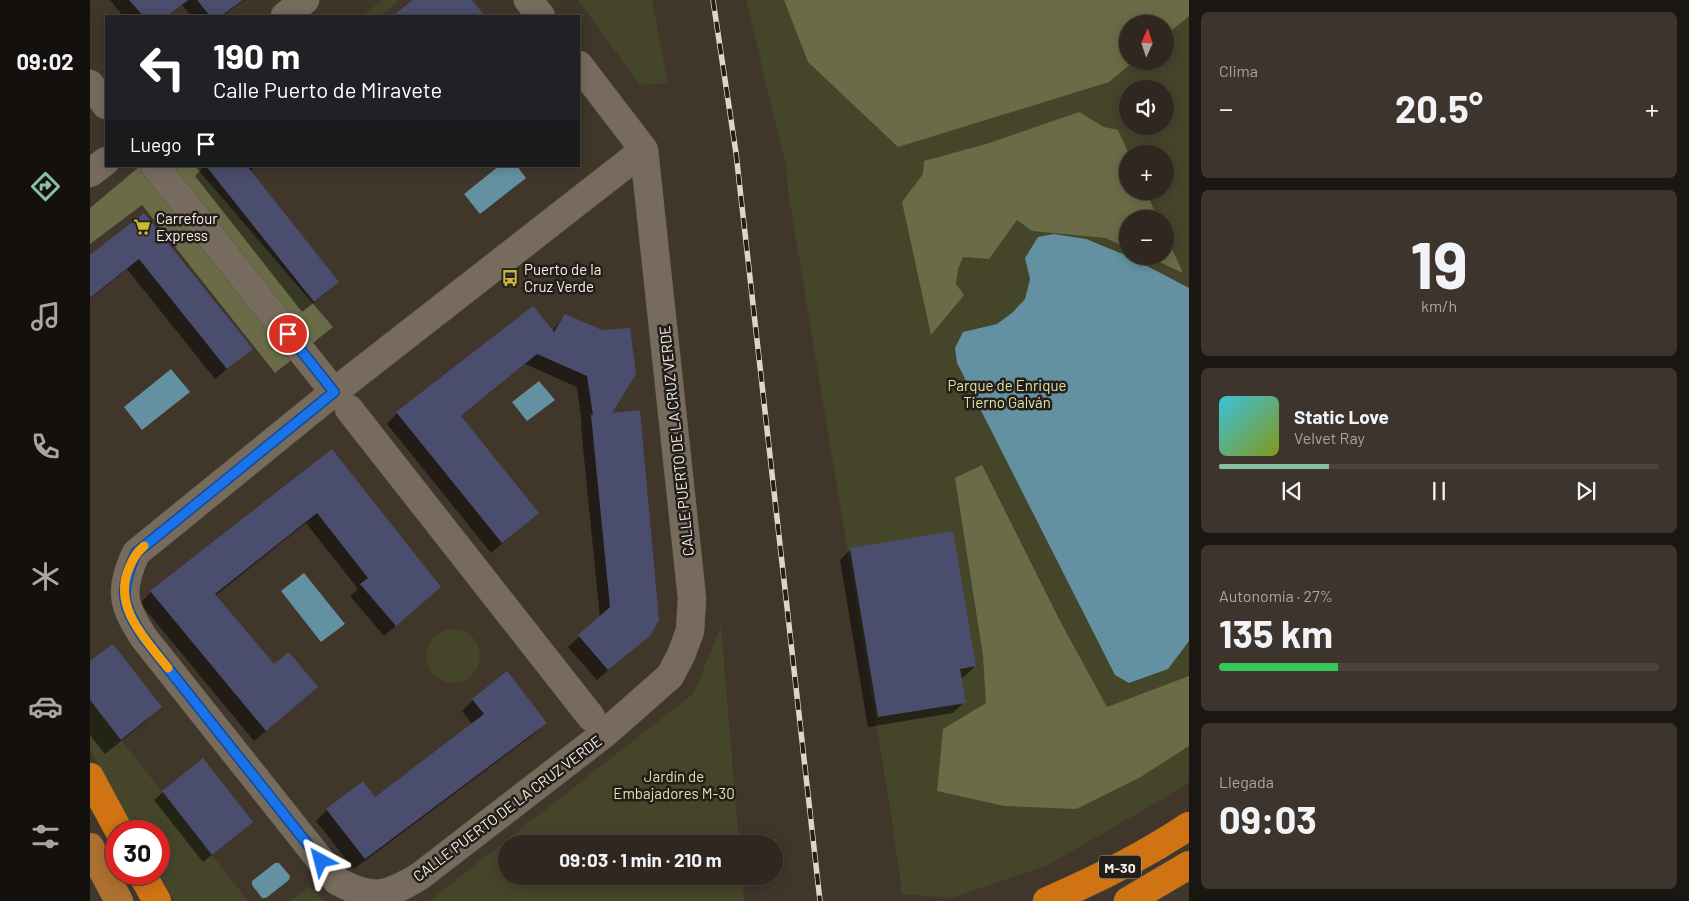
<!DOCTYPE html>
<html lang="es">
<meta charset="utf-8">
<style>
:root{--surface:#302820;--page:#3c342d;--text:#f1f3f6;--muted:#a8a6a5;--line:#4b443e;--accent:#8abfa5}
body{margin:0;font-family:Barlow,sans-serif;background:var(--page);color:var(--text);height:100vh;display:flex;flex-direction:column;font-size:19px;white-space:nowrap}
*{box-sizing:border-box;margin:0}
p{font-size:16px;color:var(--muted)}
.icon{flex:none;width:28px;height:28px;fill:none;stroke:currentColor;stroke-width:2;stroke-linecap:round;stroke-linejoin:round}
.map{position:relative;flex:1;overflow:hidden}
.details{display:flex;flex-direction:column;gap:12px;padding:12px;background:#1a1612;width:500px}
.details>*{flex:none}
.top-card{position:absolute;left:15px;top:15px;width:475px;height:152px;border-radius:0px;box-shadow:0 2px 12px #0003,0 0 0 1px var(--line);background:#202124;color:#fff;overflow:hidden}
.needle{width:32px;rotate:3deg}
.fabs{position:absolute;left:1029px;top:15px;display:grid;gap:10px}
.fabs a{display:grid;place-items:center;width:55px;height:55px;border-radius:50%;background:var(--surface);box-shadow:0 2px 12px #0003,0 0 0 1px var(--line);font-size:25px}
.speed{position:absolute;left:15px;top:820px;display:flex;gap:10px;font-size:25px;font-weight:700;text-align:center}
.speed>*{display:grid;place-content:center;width:65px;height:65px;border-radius:50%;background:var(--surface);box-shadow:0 2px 12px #0003,0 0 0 1px var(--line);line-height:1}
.speed .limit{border:8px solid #d22;background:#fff;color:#111}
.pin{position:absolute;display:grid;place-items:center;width:42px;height:42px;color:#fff;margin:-21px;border:2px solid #fff;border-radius:50%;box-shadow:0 1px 5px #0007}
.me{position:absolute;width:55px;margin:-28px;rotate:322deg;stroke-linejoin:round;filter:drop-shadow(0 0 4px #0008)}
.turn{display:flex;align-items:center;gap:18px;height:105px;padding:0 25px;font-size:22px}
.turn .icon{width:65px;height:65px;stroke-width:2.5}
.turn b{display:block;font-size:35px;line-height:42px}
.then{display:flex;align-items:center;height:48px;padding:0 25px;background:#0003;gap:10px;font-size:19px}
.big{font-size:38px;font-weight:700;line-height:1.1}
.details .tile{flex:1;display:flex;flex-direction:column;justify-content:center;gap:8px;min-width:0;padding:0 18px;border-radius:8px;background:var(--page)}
.details .dial{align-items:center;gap:0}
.dial b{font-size:65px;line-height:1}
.song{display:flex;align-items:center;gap:15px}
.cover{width:60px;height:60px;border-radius:8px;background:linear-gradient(135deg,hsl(190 70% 55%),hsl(70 70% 35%))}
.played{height:5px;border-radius:2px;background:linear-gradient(90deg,var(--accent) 25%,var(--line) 25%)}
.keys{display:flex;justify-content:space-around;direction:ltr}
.heat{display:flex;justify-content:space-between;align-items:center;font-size:28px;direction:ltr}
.charge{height:8px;border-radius:4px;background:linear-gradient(90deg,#34c759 27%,var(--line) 0)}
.trip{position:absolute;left:408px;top:835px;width:285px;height:50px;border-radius:25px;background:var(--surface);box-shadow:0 2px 12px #0003,0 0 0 1px var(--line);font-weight:700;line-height:50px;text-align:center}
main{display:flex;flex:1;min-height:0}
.dock{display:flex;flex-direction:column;width:90px;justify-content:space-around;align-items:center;background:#13100d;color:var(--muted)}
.dock .icon{width:35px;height:35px}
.dock .active{color:var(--accent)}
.dock b{font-size:22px;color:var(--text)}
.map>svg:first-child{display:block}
.green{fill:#444529;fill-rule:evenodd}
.forest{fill:#6a6c47}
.water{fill:#6491a1}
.shadow{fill:#0007}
.building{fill:#4b4d6e}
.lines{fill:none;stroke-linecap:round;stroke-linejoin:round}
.minor-casing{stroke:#5d544a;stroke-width:29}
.major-casing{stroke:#5d544a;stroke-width:29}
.highway-casing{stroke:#5d544a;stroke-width:29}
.minor{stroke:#776b5e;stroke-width:28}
.major{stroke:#ac7030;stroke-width:28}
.highway{stroke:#d07312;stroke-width:28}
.rail-casing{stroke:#ddd6cd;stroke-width:5.5}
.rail{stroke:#231e19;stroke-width:4;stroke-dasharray:11;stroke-linecap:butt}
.route-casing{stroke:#114b97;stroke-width:12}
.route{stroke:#1a73e8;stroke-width:9}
.slow{stroke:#f59e0b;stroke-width:9}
.labels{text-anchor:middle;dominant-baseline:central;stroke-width:5;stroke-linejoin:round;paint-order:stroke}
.shield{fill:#231e19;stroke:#b7b2ab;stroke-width:1}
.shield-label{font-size:14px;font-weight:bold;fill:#f7f1e9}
.poi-label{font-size:15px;fill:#f7f1e9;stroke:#231e19;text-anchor:start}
.park-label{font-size:15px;fill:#dfe3a2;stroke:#231e19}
.street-label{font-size:15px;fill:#f7f1e9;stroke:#231e19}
</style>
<main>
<nav class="dock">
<b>09:02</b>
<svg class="icon active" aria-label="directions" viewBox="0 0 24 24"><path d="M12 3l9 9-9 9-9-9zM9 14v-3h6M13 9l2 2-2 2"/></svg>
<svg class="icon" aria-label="music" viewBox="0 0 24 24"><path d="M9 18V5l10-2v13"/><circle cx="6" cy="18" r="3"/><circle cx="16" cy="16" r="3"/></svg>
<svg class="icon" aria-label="phone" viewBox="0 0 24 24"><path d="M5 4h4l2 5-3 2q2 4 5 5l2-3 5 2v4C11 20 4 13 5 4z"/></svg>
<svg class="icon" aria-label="climate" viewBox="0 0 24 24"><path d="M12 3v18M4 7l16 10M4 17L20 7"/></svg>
<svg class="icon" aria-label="car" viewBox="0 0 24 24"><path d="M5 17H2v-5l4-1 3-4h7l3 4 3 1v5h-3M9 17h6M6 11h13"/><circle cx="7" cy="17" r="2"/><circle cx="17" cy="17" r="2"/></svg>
<svg class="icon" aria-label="filters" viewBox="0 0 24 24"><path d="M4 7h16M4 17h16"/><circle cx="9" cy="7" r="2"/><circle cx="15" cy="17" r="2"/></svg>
</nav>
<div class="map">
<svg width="1099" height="901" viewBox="0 0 1099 901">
<rect width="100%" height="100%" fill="#40362a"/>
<g class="green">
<polygon points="293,0 306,0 308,2 290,16 271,16"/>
<polygon points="488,0 562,0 578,83 550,85"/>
<path d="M656,0H1099V782L1071,800L956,866L862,898L812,894L801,813L699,197L696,166ZM1038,24H1075V61H1038ZM1038,89H1075V126H1038ZM1038,154H1075V191H1038ZM1038,219H1075V256H1038Z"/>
<polygon points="631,625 649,844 416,844 416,876 652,876 654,901 339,901 604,693"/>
<circle cx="363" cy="656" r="27"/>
<polygon points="0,700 158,901 84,901 69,873 69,831 45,831 0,750"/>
<polygon points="219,886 234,901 200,901"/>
</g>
<g class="forest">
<polygon points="694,0 1099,0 1099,16 1075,36 1075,24 1038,24 1038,61 1044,61 1019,82 808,147 718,62"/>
<polygon points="989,112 1014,127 1028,130 1039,154 1038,191 1056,191 1068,219 1038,219 1037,248 1016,238 942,231 927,220 899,259 873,257 868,269 866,284 874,295 841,335 812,202 833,174 834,161 896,144"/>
<polygon points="50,166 105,166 243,327 185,373 52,205 0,244 0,208"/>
<polygon points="1075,234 1093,273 1056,256 1075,256"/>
<polygon points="892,465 970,621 1017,707 1099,676 1099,746 1049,778 986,809 914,806 847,791 853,729 896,703 893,656 865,478"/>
</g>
<g class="water">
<polygon points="409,166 427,166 436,178 390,214 374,194"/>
<polygon points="964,234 996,239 1040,257 1099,288 1099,641 1078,669 1039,683 1025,675 867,363 865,348 873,332 907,324 922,313 935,299 940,279 935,258 948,237"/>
<polygon points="81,369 100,392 52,430 34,407"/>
<polygon points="449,381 465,400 437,421 422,402"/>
<polygon points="214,573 255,624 231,642 191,591"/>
<polygon points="185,863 189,863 200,876 199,880 176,898 172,898 162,885 162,881"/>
</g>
<g class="shadow">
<polygon points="20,0 154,0 133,16 101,16 92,5 79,16 33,16"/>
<polygon points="325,0 381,0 394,16 305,16"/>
<polygon points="114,166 166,166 160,171 247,282 236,293 212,312 105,176"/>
<polygon points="54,214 161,349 125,379 37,269 0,299 0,257"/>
<polygon points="475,316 520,414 559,635 507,680 478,647 510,618 491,427 492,426 487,387 435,364 370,417 447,513 401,553 297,424 307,413 462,331"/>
<polygon points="242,450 338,598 294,636 260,596 268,589 216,523 125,596 183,666 227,687 164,741 50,603 61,592"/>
<polygon points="761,549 885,666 874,677 870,678 874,702 863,713 778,727 750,560"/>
<polygon points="0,663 71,706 55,722 15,754 0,735"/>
<polygon points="417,673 455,723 444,734 264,869 226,821 237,810 284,798 382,724 372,711 383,700"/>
<polygon points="73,792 162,822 113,862 64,800"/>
</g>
<g class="building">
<polygon points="39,0 98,0 78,16 53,16"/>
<polygon points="107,0 153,0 131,16 120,16"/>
<polygon points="323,0 382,0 395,16 302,16"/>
<polygon points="116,166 157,166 249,282 224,302"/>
<polygon points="54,213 163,349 137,369 49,259 0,298 0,255"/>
<polygon points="443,306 464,332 475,314 512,330 540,328 546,374 522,413 550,410 569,620 560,636 518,670 488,635 520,607 501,415 503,415 497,376 447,354 371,416 449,513 412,543 306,412"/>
<polygon points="242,449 351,587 306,626 270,584 278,578 227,513 125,594 184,664 199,652 228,687 176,731 60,591"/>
<polygon points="863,531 886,666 870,669 876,703 788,717 760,548"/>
<polygon points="23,644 72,707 31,740 0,700 0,661"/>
<polygon points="417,671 457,723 275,859 236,809 273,781 285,797 394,714 382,699"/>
<polygon points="113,758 163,822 122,855 72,791"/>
</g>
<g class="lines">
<g class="minor-casing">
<g id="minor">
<polyline points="438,0 451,16"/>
<polyline points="195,16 215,0"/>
<path d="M489,65L554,150L602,598L600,631L591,655L580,676L514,734L330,876C296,897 282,900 247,881L54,638C32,604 29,591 46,553L244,392L554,150"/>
<polyline points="0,84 16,105"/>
<polyline points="65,166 244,392"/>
<polyline points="0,173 16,161"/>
<polyline points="259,409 501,717"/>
</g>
</g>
<g class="major-casing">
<polyline id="major" points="0,847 29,901"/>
</g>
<g class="highway-casing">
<g id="highway">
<polyline points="0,777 29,831"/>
<polyline points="52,874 67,901"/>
<path d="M957,901C1006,880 1054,856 1099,826"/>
<polyline points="1038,901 1099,865"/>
</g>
</g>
<use href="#minor" class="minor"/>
<use href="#major" class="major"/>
<use href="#highway" class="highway"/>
<g class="rail-casing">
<polyline id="rail" points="623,0 646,153 730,901"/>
</g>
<use href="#rail" class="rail"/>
</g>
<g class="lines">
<g class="route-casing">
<path id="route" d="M198,334L244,392L46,553C29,591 31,604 54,638L231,861"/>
</g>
<use href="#route" class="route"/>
<path class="slow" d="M54,546C46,553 43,559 39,568C22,607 56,640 78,668"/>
</g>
<defs>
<g id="supermarket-bare" transform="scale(1.35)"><path d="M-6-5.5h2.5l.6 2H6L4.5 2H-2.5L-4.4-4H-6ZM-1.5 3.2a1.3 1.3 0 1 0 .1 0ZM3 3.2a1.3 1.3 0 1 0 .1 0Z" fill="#ccb938" stroke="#231e19" stroke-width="2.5" paint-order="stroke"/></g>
<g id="bus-bare" transform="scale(1.35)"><path d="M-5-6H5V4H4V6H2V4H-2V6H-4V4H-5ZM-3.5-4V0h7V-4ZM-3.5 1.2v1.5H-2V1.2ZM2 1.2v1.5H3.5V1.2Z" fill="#ccb938" stroke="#231e19" stroke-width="2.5" paint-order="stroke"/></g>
</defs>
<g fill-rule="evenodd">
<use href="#supermarket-bare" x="52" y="227"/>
<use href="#bus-bare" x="420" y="278"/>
</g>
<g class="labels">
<rect class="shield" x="1009" y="855.5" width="42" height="23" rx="4"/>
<g class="shield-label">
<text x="1030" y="867">M-30</text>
</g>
<g class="poi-label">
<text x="66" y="218">Carrefour<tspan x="66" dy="17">Express</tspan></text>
<text x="434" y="269">Puerto de la<tspan x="434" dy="17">Cruz Verde</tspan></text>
</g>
<g class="park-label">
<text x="917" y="385">Parque de Enrique<tspan x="917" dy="17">Tierno Galván</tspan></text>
<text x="584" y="776">Jardín de<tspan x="584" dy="17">Embajadores M-30</tspan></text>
</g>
<g class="street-label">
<text transform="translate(586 441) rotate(-96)">CALLE PUERTO DE LA CRUZ VERDE</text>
<text transform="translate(417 808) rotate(-37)">CALLE PUERTO DE LA CRUZ VERDE</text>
</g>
</g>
</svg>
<div class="fabs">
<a><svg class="needle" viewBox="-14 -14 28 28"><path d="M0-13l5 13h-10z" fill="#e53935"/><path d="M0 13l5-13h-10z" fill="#a8a6a5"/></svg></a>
<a><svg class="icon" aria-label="sound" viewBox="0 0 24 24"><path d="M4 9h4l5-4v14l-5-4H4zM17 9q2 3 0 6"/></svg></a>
<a>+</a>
<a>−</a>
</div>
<div class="speed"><div class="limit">30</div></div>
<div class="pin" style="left:198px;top:334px;background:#d93025"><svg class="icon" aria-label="arrive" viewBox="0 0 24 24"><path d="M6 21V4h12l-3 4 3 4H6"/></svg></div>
<svg class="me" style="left:231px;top:861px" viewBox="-20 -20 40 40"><path d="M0-17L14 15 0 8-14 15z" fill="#1a73e8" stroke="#fff" stroke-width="4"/></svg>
<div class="trip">09:03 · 1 min · 210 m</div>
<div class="top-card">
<div class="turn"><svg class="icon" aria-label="left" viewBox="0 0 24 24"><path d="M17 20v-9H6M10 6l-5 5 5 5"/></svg><div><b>190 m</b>Calle Puerto de Miravete</div></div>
<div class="then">Luego<svg class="icon" aria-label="arrive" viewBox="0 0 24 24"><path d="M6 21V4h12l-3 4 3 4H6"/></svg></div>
</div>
</div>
<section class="details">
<div class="tile"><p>Clima</p>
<div class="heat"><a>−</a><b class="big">20.5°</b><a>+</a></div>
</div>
<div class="tile dial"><b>19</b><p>km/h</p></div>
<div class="tile">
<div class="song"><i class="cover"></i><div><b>Static Love</b><p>Velvet Ray</p></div></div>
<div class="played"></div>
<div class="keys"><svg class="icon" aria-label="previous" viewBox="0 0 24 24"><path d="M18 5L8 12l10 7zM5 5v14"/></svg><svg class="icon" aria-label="pause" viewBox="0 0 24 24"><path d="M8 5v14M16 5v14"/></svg><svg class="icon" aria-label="next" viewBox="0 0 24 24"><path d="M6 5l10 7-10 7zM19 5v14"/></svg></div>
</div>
<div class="tile"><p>Autonomía · 27%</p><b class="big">135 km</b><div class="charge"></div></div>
<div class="tile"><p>Llegada</p><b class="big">09:03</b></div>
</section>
</main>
